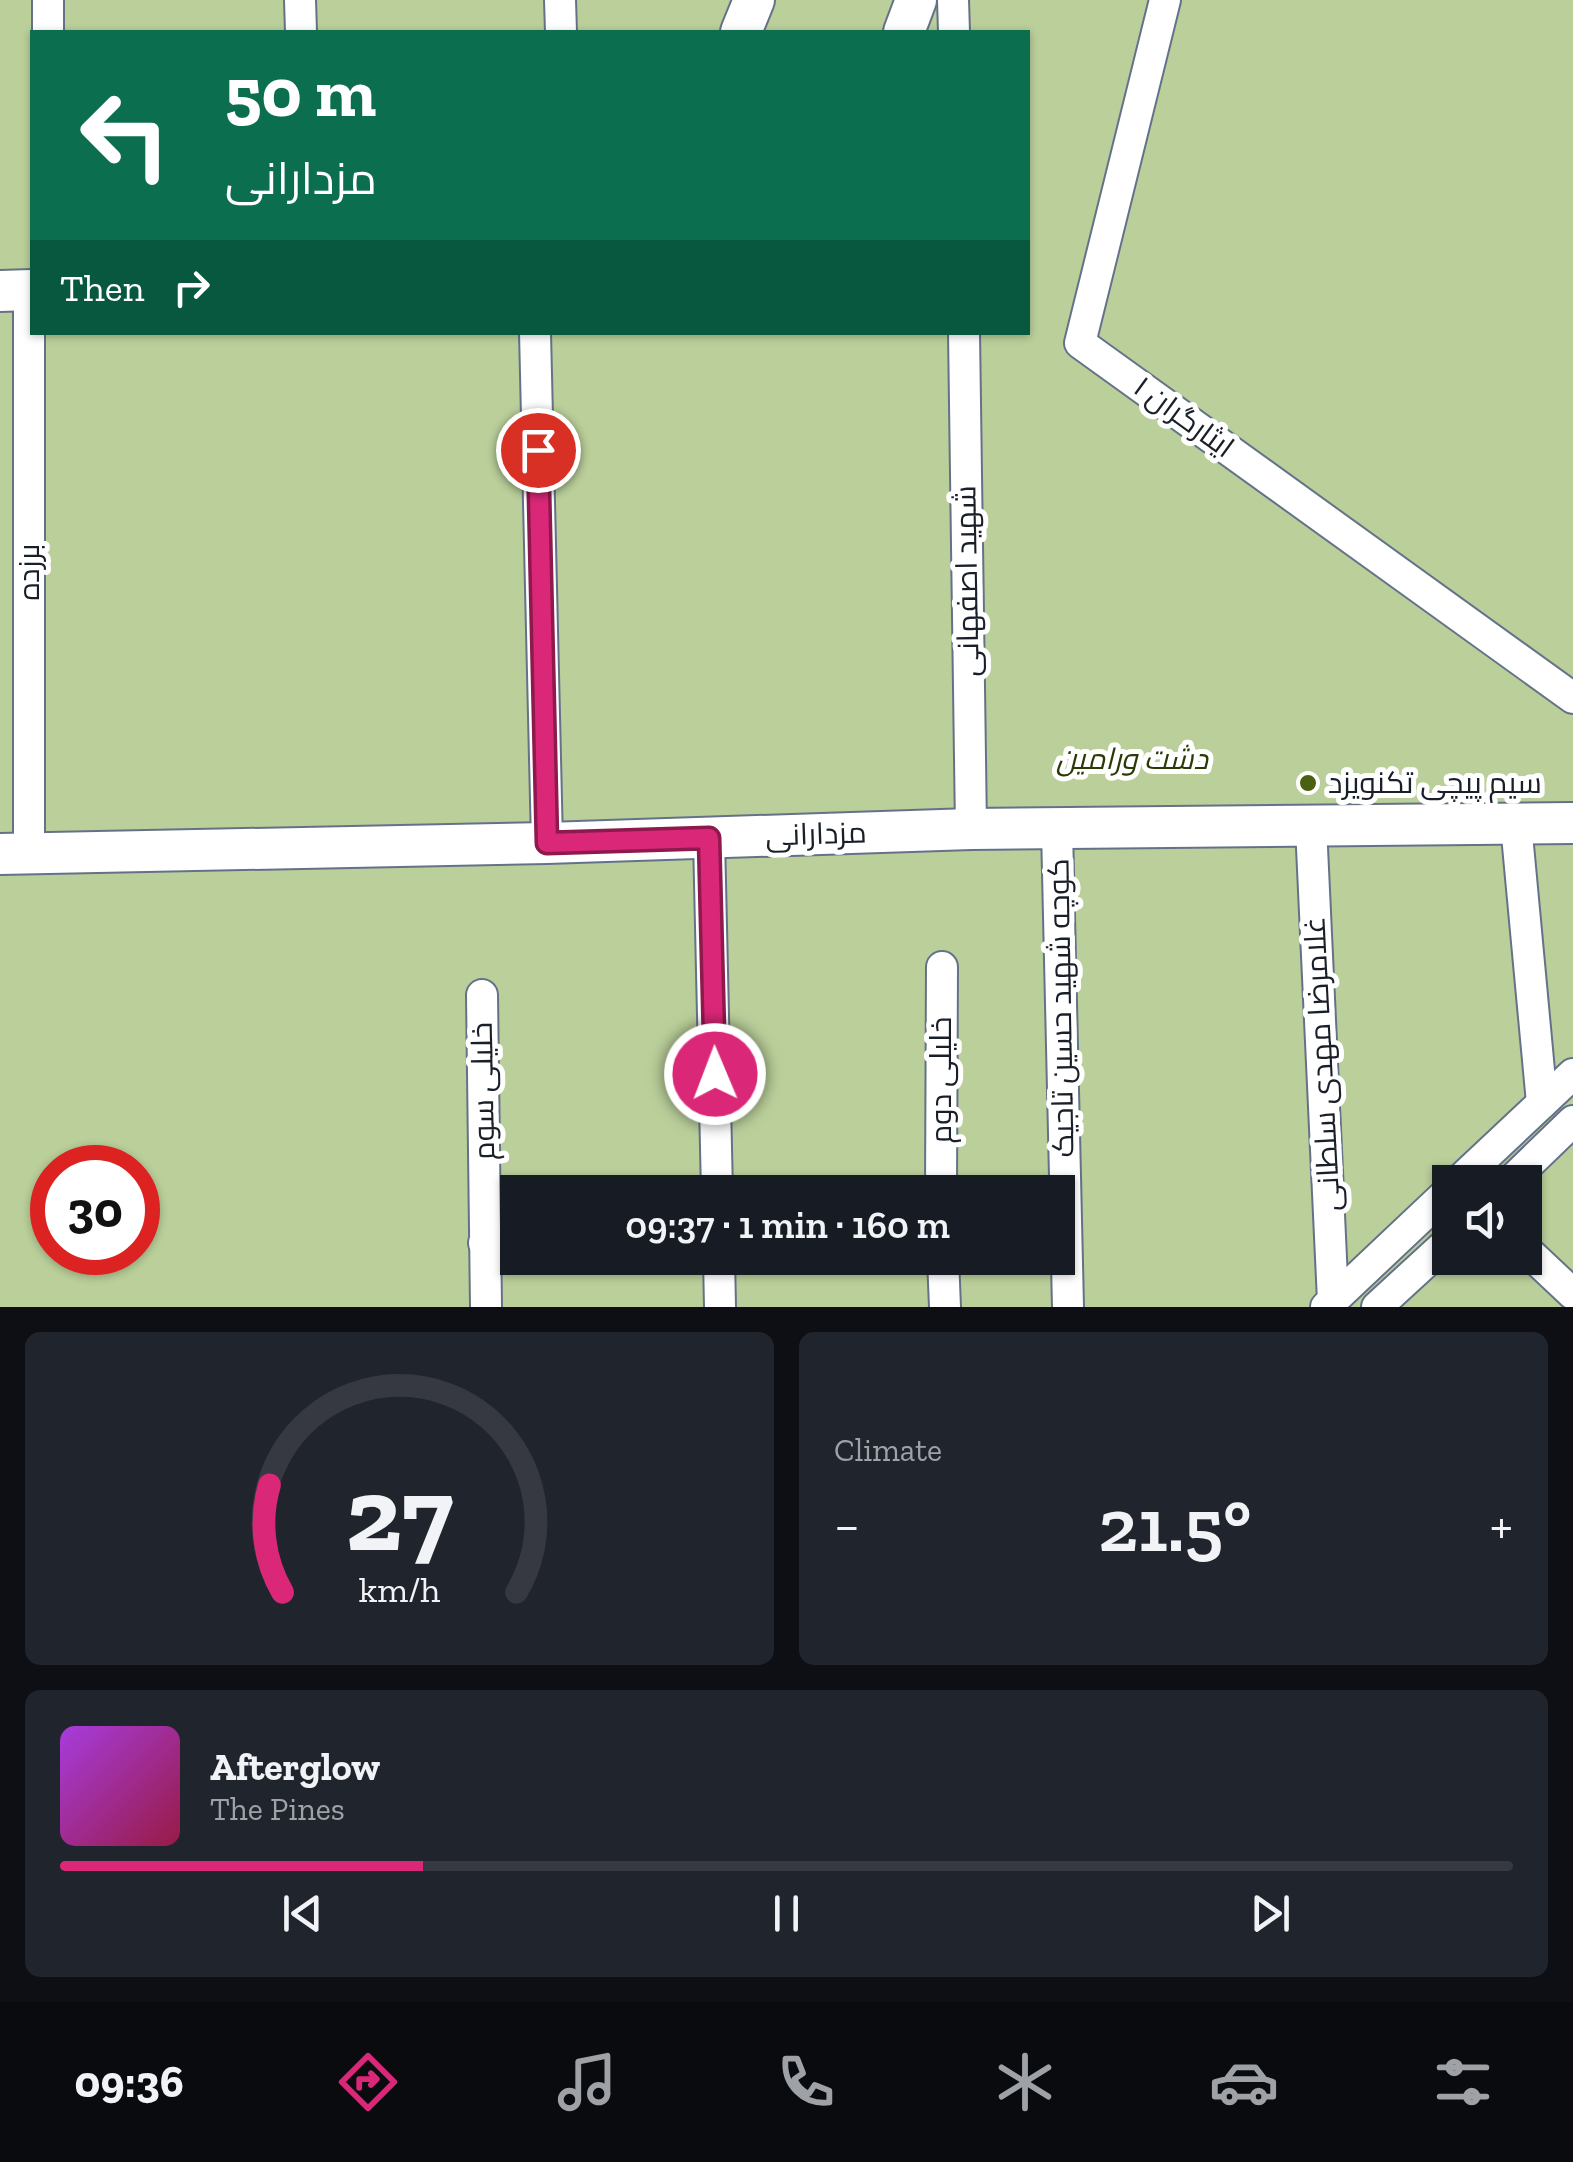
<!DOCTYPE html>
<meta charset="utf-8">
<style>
:root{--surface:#171b24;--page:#20242c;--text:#f1f3f6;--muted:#9ea1a6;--line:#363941;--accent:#db2777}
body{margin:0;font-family:"Zilla Slab",Cairo,serif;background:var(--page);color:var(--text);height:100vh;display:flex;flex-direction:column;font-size:38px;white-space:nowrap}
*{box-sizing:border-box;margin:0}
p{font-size:32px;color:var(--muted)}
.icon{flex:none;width:55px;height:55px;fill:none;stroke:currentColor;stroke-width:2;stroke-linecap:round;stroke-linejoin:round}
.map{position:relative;height:1307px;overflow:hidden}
.side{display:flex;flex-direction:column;gap:25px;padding:25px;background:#0d0f14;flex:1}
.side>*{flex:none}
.guide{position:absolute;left:30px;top:30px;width:1000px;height:305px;border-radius:0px;box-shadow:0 2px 8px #0004;background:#0b6e4f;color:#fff;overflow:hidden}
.tools{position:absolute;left:1432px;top:1165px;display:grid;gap:20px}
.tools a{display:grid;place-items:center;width:110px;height:110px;border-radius:0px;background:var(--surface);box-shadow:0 2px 8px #0004;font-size:50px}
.speed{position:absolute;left:30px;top:1145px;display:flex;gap:20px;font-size:50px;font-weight:700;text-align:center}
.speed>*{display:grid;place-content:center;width:130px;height:130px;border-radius:50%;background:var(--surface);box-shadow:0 2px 8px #0004;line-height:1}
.speed .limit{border:15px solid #d22;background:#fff;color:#111}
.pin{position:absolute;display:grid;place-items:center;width:85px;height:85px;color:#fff;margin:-42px;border:5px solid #fff;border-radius:50%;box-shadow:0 2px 10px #0007}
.me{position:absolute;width:110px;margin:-55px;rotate:359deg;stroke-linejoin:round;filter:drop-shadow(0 0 8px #0008)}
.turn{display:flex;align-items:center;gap:35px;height:210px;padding:0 30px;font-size:45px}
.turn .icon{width:130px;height:130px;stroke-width:2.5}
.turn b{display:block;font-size:70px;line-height:85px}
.then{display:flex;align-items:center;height:95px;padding:0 30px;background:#0003;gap:20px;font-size:38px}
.big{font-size:75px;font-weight:600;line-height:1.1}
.side .card{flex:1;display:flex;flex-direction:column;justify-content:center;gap:15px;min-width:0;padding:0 35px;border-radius:15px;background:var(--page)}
.side .dial{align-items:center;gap:0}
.dial svg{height:260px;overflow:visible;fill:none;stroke:var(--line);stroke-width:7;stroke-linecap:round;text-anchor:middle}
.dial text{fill:var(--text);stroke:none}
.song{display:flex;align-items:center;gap:30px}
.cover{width:120px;height:120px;border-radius:15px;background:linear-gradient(135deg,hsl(280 70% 55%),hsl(340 70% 35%))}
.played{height:10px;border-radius:5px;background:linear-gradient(90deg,var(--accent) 25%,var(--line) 25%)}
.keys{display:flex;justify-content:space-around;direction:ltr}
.heat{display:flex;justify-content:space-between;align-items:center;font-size:55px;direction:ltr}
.side .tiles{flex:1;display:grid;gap:25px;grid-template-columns:1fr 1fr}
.card:last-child{grid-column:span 2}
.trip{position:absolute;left:500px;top:1175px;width:575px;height:100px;border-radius:0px;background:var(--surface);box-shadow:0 2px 8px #0004;font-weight:600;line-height:100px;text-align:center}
.dock{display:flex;height:160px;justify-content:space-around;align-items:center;background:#090b0e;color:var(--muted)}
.dock .icon{width:70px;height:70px}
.dock .active{color:var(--accent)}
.dock b{font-size:45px;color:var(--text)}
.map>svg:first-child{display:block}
.green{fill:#bacf9a;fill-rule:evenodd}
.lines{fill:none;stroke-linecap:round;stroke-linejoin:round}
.street-casing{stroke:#647289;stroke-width:34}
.secondary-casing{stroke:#647289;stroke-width:44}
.street{stroke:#fff;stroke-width:30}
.secondary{stroke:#fff;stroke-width:40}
.route-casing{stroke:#8e194d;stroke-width:25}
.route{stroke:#db2777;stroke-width:18}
.poi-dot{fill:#496110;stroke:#fff;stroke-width:4}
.labels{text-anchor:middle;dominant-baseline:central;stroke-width:10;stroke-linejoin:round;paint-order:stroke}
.street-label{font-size:30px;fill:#191f29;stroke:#fff}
.park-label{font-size:30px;font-style:italic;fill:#2a3a07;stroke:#fff}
.poi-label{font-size:30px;fill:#191f29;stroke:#fff;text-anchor:start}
</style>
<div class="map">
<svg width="1573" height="1307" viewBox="0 0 1573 1307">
<rect width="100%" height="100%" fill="#f6f9fe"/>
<path class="green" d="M0,0H1573V1307H0ZM32,32H1028V332H32ZM52,1168H138V1252H52ZM1450,1182H1525V1258H1450ZM518,1192H1058V1258H518Z"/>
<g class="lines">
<g class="street-casing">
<g id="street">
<polyline points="48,0 48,32"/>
<polyline points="300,0 301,32"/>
<polyline points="560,0 561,32"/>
<polyline points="953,0 954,32"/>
<polyline points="1165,0 1080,343 1573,698"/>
<polyline points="535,332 547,843"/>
<polyline points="964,332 971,829"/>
<polyline points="1516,824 1542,1103"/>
<polyline points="1311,826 1333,1301"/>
<polyline points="1057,829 1068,1307"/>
<polyline points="709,838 717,1192"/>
<polyline points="29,854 29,290"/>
<polyline points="482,995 486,1307"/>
<polyline points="1458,1182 1573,1074"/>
<polyline points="1510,1182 1573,1121"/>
<polyline points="941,1192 942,967"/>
<polyline points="484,1243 518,1241"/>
<polyline points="1525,1249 1573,1294"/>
<polyline points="719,1258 720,1307"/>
<polyline points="943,1258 945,1307"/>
<polyline points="1326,1307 1450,1190"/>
<polyline points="1377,1307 1450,1240"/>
</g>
</g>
<g class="secondary-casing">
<g id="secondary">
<polyline points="741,32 754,0"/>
<polyline points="904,32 916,0"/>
<polyline points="0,291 32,290"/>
<polyline points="0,854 547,843 971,829 1573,823"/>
</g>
</g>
<use href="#street" class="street"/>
<use href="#secondary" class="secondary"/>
</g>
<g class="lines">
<g class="route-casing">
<polyline id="route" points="538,450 547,843 709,838 715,1074"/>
</g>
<use href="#route" class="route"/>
</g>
<circle class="poi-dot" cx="1308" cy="783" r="10"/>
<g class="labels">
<g class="street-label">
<text transform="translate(1184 417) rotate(36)">ایثارگران ۱</text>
<text transform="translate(29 572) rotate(-90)">برزده</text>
<text transform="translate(967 581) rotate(-91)">شهید اصفهانی</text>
<text transform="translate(816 834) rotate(-2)">مزدارانی</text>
<text transform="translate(1061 1008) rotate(-91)">کوچه شهید حسین تاجیک</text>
<text transform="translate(1322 1064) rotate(-93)">غلامرضا مهدی سلطانی</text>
<text transform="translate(941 1080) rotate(-90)">خلیلی دوم</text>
<text transform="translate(483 1091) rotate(-91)">خلیلی سوم</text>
</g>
<g class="park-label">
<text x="1132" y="759">دشت ورامین</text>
</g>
<g class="poi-label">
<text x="1328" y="783">سیم پیچی تکنویزد</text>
</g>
</g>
</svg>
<div class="tools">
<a><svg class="icon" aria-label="sound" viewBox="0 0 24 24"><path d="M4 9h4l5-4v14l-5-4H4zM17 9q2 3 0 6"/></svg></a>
</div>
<div class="speed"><div class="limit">30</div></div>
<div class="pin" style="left:538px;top:450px;background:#d93025"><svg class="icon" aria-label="arrive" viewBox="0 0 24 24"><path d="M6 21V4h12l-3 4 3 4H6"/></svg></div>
<svg class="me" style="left:715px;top:1074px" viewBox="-20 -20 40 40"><circle r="17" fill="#db2777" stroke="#fff" stroke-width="3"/><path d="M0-11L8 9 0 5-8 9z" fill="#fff"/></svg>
<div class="trip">09:37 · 1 min · 160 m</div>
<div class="guide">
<div class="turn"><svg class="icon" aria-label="left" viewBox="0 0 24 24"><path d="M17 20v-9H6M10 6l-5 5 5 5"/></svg><div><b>50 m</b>مزدارانی</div></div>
<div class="then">Then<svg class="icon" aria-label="right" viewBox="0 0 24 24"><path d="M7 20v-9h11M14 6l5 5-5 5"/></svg></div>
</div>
</div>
<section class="side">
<div class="tiles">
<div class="card dial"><svg viewBox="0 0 100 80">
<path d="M14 69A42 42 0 1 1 86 69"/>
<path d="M14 69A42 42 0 0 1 10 36" stroke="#db2777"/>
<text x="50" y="56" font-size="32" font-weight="700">27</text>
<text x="50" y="72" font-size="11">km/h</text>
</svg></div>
<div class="card"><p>Climate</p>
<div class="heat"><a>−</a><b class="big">21.5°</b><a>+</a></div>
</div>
<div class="card">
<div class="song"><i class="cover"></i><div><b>Afterglow</b><p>The Pines</p></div></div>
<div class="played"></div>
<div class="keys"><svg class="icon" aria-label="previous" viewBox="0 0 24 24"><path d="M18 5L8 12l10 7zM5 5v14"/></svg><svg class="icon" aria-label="pause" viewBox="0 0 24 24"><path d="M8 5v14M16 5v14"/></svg><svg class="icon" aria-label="next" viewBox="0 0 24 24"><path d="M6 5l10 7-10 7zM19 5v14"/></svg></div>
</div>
</div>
</section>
<nav class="dock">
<b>09:36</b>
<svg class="icon active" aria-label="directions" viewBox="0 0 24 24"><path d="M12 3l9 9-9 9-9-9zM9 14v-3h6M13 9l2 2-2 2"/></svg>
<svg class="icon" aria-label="music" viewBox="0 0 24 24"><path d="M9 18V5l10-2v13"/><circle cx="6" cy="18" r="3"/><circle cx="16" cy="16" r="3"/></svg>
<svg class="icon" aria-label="phone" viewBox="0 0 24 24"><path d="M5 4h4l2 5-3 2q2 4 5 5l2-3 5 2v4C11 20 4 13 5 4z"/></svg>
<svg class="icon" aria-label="climate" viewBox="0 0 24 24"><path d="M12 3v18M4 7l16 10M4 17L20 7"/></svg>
<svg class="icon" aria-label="car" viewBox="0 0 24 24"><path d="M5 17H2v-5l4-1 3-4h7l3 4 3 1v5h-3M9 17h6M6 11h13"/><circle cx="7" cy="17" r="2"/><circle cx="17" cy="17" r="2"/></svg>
<svg class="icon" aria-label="filters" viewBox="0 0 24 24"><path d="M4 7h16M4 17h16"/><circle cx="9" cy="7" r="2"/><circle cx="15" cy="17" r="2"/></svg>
</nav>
